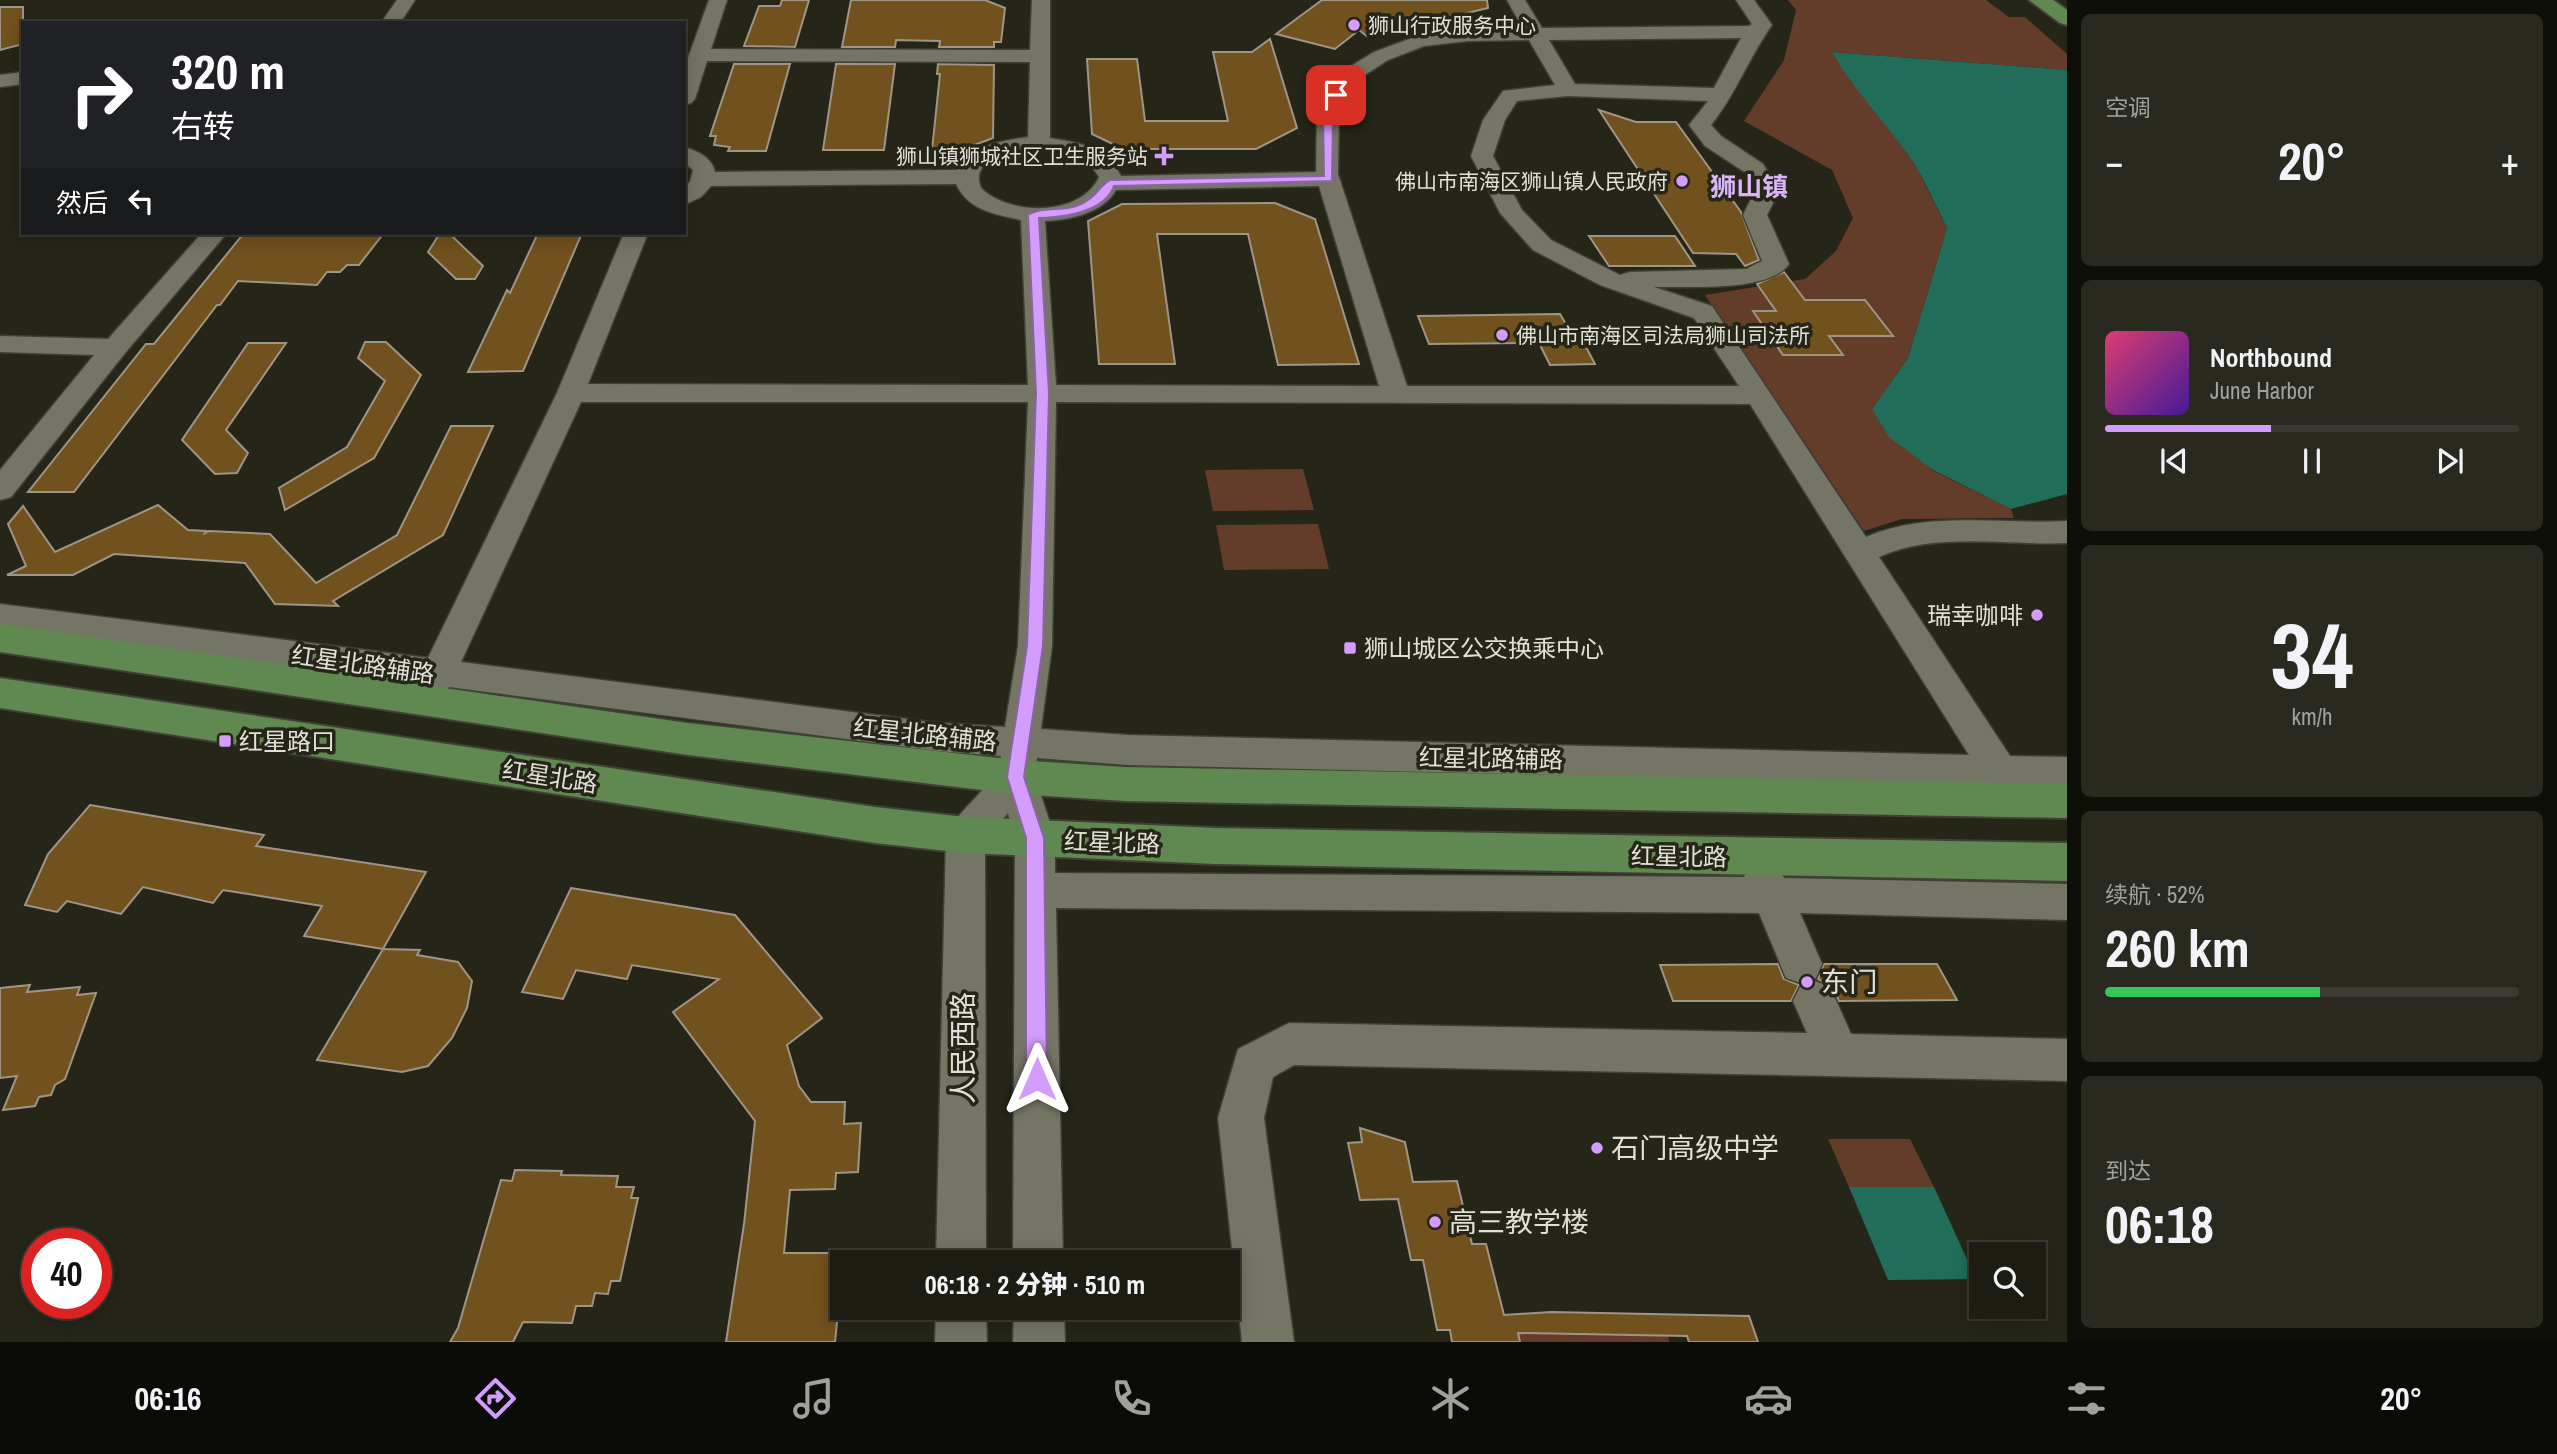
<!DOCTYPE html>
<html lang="zh">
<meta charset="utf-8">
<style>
:root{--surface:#1c1c12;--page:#292920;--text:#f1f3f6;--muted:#a0a19f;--line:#3a3a32;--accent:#d39cfd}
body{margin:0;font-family:"Archivo Narrow","Noto Sans SC",sans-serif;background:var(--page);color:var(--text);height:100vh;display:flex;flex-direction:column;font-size:26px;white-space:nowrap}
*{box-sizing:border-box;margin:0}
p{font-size:23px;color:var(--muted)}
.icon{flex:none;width:38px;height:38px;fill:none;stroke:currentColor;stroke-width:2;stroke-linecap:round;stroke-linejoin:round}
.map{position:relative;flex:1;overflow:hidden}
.side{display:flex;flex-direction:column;gap:14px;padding:14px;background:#0f0f0a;width:490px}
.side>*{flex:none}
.guide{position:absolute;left:21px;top:21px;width:665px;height:214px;border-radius:0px;box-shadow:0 4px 18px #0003,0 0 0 2px var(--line);background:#202124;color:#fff;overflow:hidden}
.buttons{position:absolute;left:1969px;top:1242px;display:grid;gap:14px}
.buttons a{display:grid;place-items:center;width:77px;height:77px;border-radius:0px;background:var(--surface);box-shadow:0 4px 18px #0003,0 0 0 2px var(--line);font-size:35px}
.speed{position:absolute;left:21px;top:1228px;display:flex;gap:14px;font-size:35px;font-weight:700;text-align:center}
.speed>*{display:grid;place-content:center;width:91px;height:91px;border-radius:50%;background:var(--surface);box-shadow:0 4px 18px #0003,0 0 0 2px var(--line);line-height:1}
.speed .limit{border:10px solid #d22;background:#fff;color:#111}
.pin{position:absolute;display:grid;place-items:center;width:60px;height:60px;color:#fff;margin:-30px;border-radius:14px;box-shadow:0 4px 10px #0006}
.me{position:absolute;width:77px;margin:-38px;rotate:0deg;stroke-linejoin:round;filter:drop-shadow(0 0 5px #0008)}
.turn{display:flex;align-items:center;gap:24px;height:147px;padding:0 35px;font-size:32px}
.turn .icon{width:91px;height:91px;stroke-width:2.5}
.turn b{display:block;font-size:49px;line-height:60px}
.then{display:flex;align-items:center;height:66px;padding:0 35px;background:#0003;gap:14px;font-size:26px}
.big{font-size:52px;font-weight:800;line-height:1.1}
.side .widget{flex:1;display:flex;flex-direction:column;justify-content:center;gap:10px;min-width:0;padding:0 24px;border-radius:10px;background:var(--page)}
.side .dial{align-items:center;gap:0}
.dial b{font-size:91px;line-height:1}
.song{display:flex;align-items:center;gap:21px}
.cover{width:84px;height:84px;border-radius:10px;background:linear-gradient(135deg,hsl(340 70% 55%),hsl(260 70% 35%))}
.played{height:7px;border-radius:4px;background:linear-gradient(90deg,var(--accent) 40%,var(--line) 40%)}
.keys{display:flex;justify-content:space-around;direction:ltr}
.heat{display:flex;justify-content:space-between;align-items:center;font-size:38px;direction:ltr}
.charge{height:10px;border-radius:5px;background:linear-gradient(90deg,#34c759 52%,var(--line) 0)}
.trip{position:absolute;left:830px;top:1250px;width:410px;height:70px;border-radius:0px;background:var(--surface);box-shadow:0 4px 18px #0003,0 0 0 2px var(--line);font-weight:800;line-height:70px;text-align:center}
.menu{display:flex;height:112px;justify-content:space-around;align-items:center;background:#0b0b07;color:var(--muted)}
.menu .icon{width:49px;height:49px}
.menu .selected{color:var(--accent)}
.menu b{font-size:32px;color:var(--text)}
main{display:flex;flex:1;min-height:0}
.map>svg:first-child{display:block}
.green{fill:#643c2a}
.water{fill:#216d5a}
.building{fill:#71511d;stroke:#9f9587;stroke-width:2}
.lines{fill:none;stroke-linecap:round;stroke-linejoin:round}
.minor-casing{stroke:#404037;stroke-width:3}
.major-casing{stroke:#404037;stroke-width:4}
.minor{fill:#757566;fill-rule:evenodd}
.major{fill:#5f8951;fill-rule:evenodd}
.route{fill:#d39cfd;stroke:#8965a4;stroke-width:2}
.poi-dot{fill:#d39cfd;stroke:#252518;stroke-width:2.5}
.labels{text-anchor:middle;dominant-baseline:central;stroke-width:7;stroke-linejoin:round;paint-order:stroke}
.far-poi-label{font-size:21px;fill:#e0e0d8;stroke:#252518;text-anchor:start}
.poi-label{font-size:24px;fill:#e0e0d8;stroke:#252518;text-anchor:start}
.street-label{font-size:24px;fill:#e0e0d8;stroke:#252518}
.far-district-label{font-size:26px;font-weight:bold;fill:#dab5f8;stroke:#252518}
.near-poi-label{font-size:28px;fill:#e0e0d8;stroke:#252518;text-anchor:start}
.near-street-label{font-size:28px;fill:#e0e0d8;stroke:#252518}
</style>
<main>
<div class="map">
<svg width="2067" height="1342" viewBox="0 0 2067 1342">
<rect width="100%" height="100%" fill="#252518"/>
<g class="green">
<path d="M1788,0H1986L2009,17H2025L2067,54V70L1833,52C1854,91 1888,121 1911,159C1925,181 1935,205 1947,228L1908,358L1872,409L1932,470L2011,509L2014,518L1902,519L1864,531L1705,295L1805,279L1836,251L1853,218L1832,170L1744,121L1784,60L1796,10Z"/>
<polygon points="1303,469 1314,510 1213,511 1205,470"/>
<polygon points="1318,524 1329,569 1224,570 1216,525"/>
<polygon points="1828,1139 1910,1139 1934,1187 1849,1187"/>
<polygon points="1518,1333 1668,1336 1669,1342 1520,1342"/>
</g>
<g class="water">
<path d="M1832,52L2067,70V494L2011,509L1933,470L1889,437L1872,409L1908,358L1947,228C1935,204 1924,178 1909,156C1884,121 1854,90 1832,52Z"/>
<polygon points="1849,1187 1934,1187 1976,1279 1888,1280"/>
</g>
<g class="building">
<polygon points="782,0 809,0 795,47 744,46 759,6 780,6"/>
<polygon points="851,0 985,0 1005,8 1001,42 994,42 994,47 939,47 940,41 896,40 895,47 842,47"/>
<polygon points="1322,0 1487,0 1488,8 1368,37 1359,30 1335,49 1276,34"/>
<polygon points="0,7 23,7 23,44 0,50"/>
<polygon points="1270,39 1297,128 1256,149 1123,149 1092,134 1087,59 1137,59 1145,121 1228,121 1213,52 1252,52"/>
<polygon points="734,64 790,64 766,151 728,151 730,147 714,145 716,136 710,136"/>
<polygon points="836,64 895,64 884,150 823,150"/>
<polygon points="938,64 994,65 993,138 964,149 932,150 940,74 937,74"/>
<polygon points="1599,110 1636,122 1676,122 1741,212 1759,260 1745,266 1736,254 1693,253"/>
<polygon points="1275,203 1315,219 1359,364 1278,365 1248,234 1157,234 1175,364 1099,364 1088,221 1122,204"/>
<polygon points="244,233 384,233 359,265 347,265 340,272 327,272 317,285 238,281 220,305 217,305 74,492 28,492 146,344 154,344"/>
<polygon points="440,233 449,233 483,266 475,279 456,279 428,252"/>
<polygon points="538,233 582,233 523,371 468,372 507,290 510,293"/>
<polygon points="1589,236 1675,236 1695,266 1609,266"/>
<polygon points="1784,272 1805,300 1865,300 1893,336 1829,336 1843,355 1783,355 1753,311 1776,311 1757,284"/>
<polygon points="1560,314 1567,326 1575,326 1595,364 1550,365 1539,343 1429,344 1418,316"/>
<polygon points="365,342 386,342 421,375 374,458 285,510 279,488 347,447 385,381 358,358"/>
<polygon points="248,343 286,343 226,430 248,453 237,473 215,474 182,440"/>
<polygon points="451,426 493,426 443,535 333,601 338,606 275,604 245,563 114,554 73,575 7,575 26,566 8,524 23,506 55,552 158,505 188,530 206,531 205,533 209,531 270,534 316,583 397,535"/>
<polygon points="90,805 264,835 256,846 426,872 383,949 420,950 417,955 458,962 472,981 467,1008 452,1038 428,1066 402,1072 317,1060 383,949 304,936 322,906 223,890 213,903 143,887 121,914 67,901 57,912 25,905 48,854"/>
<polygon points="571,888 735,915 822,1018 787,1045 799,1086 811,1102 845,1102 844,1124 861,1123 858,1172 836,1173 835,1189 790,1190 784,1253 844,1253 835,1342 726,1342 744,1224 755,1121 673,1012 719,979 632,965 627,979 576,970 563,999 522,992"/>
<polygon points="1778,964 1784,979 1799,985 1791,1001 1673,1001 1660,965"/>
<polygon points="1824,964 1937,964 1957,1000 1839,1001 1832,986 1818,979"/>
<polygon points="30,985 27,992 80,987 77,995 96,993 65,1079 55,1085 51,1095 39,1097 35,1106 3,1110 17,1076 0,1078 0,988"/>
<polygon points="1360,1128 1405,1142 1413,1182 1457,1181 1472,1244 1486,1244 1504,1315 1551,1312 1749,1316 1758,1342 1689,1342 1687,1336 1518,1333 1520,1342 1452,1342 1450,1330 1437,1330 1423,1260 1411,1260 1398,1199 1360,1200 1348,1143 1362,1142"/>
<polygon points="515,1170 562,1171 561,1175 618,1176 616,1187 634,1187 631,1198 638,1198 620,1281 611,1281 608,1294 595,1293 592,1306 576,1306 572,1323 523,1322 513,1342 450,1342 458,1328 501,1180 512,1181"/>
</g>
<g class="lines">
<g class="minor-casing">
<g id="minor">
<polygon points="397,0 415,0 400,23 381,23"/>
<path d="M709,0H727L711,49L1030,50L1032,0H1050V138C1081,144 1106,145 1121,176L1316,172L1317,112L1338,74L1374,52L1420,35L1468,29H1523L1507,0H1525L1542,28L1749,26L1752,24L1736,0H1754L1772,25C1749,57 1736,94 1711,125L1721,136L1763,164L1779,191L1767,215L1789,264C1769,293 1687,286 1654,287L1712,306L1866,537C1929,510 2001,525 2067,521V543C2006,546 1937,531 1879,557L2010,756L2067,757V787L2028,786L2022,797C2006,802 1998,800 1988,785L1128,765L1037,758L1035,777L1055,838V873L1744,877L1750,865L1764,860L1778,865L1784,878L2067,884V920L1800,913L1822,964L1816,978L1801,983L1786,978L1759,913L1056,908L1063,1262H1013L1015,838L1008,813L985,840L986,1262H936L946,835C960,806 995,788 1001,756L938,751L449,687L442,702L429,706L416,702L411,692L416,683L0,628V604L428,658L557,393L624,233H648L588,384L1028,385L1021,220C995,214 969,211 956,184L711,186L701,197L684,205V187L690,182L693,170L684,162V147C698,151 712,158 715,172L956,170C972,145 1001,141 1028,137L1030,62L707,61L695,99L691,103L684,105V69ZM1741,38L1714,88L1575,84L1549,40ZM1529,40L1555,85L1503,91L1483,120L1471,156L1500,213L1533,250L1600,285L1694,318L1739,386H1407L1338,174L1339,112L1354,82L1388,60L1424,46L1468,41ZM1568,96L1708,101L1689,125L1705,146L1746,173L1755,191L1743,215L1762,261L1746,269L1630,272L1620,275L1551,240L1522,210L1493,156L1505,120L1517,101ZM1030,150C1053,149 1088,155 1099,177C1081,217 1009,216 981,188C969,158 1010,153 1030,150ZM1319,186L1379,386L1056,385L1045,221C1070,220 1103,213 1116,190ZM581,402H1028L1018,646L1005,727L938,723L461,662ZM1056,402L1750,404L1969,755L1128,735L1041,729L1052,646Z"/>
<polygon points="23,72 23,84 0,87 0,75"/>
<polygon points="202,233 227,233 125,353 11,497 0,500 0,470 94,355 0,352 0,336 108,339"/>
<polygon points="1815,981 1830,987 1851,1034 2067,1039 2067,1081 1294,1065 1273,1077 1264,1118 1294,1342 1242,1342 1218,1118 1238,1049 1289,1023 1807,1033 1793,1001 1800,987"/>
<polygon points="936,1307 986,1307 987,1342 935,1342"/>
<polygon points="1014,1307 1064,1307 1065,1342 1013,1342"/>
</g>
</g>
<g class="major-casing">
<g id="major">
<polygon points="2029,0 2053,0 2067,10 2067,25 2060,23"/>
<polygon points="0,624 688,723 1016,760 1125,767 2067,784 2067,818 1125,801 1016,794 688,755 0,652"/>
<polygon points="0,678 875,807 965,817 1216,828 2067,843 2067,881 1216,864 965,853 875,843 0,708"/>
</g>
</g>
<use href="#minor" class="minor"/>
<use href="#major" class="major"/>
</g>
<path class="route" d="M1333,93L1341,95L1333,112L1332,181L1114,186C1104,213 1064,217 1039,218L1049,393L1043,646L1024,777L1044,838L1047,1079L1044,1086L1037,1089L1029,1086L1026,1079V838L1007,777L1027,646L1036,393L1028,215C1040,207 1062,211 1076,206C1097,199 1099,185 1110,180L1324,176L1323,112Z"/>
<g class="poi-dot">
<circle cx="1354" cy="25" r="7"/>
<path d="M1160.5 145.5h7v7h7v7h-7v7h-7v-7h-7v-7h7z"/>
<circle cx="1682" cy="181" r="7"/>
<circle cx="1502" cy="335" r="7"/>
<circle cx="2037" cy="615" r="7"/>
<rect x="1343" y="641" width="14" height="14" rx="3.5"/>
<rect x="218" y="734" width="14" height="14" rx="3.5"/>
<circle cx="1807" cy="982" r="7"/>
<circle cx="1597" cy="1148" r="7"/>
<circle cx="1435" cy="1222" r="7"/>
</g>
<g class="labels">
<g class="far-poi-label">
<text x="1368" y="25">狮山行政服务中心</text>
<text x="1148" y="156" text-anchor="end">狮山镇狮城社区卫生服务站</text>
<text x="1668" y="181" text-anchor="end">佛山市南海区狮山镇人民政府</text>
<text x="1516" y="335">佛山市南海区司法局狮山司法所</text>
</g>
<g class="poi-label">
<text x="2023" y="615" text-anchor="end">瑞幸咖啡</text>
<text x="1364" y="648">狮山城区公交换乘中心</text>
<text x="239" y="741">红星路口</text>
</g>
<g class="street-label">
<text transform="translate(363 664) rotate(8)">红星北路辅路</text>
<text transform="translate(925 734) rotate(6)">红星北路辅路</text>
<text transform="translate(1491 758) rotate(1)">红星北路辅路</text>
<text transform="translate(550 776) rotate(9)">红星北路</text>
<text transform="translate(1112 842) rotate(2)">红星北路</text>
<text transform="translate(1679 856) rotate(1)">红星北路</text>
</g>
<g class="far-district-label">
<text x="1749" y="186">狮山镇</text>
</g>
<g class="near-poi-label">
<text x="1821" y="982">东门</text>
<text x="1611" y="1148">石门高级中学</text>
<text x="1449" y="1222">高三教学楼</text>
</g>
<g class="near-street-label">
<text transform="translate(963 1048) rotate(-90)">人民西路</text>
</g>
</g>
</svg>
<div class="buttons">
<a><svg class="icon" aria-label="search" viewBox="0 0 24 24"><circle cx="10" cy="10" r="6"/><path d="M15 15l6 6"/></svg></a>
</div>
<div class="speed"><div class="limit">40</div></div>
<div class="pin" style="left:1336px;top:95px;background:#d93025"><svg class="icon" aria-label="arrive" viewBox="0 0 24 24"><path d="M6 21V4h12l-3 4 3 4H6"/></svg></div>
<svg class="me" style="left:1037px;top:1079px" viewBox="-20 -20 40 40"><path d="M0-17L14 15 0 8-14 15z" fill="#d39cfd" stroke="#fff" stroke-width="4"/></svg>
<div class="trip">06:18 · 2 分钟 · 510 m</div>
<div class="guide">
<div class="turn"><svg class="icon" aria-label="right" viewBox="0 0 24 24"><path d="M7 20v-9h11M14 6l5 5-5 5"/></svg><div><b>320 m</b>右转</div></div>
<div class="then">然后<svg class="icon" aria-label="left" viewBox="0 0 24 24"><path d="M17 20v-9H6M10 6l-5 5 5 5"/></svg></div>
</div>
</div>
<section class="side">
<div class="widget"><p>空调</p>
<div class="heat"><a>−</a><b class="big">20°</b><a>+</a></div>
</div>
<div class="widget">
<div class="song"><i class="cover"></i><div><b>Northbound</b><p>June Harbor</p></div></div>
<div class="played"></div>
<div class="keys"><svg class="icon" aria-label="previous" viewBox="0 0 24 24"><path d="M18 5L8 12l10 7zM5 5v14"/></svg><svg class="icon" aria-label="pause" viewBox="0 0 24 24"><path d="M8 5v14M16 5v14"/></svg><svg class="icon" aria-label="next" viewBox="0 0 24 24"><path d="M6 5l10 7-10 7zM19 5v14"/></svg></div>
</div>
<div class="widget dial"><b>34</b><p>km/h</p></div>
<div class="widget"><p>续航 · 52%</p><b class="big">260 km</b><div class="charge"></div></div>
<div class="widget"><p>到达</p><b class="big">06:18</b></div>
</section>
</main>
<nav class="menu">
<b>06:16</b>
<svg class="icon selected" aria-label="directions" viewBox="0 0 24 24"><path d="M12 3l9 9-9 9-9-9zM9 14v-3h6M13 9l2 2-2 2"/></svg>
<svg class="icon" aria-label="music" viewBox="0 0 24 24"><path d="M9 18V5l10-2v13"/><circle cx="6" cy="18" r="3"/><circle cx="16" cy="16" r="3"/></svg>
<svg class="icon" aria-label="phone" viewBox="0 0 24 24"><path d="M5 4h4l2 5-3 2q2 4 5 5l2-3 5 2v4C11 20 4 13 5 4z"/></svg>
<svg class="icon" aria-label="climate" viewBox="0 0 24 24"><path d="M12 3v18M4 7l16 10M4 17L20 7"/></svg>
<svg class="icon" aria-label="car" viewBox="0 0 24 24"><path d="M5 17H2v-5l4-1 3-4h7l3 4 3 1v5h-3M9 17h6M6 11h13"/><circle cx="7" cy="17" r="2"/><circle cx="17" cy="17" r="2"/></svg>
<svg class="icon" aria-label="filters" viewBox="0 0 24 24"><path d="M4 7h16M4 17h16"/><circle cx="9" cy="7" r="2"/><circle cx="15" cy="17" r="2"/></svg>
<b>20°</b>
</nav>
